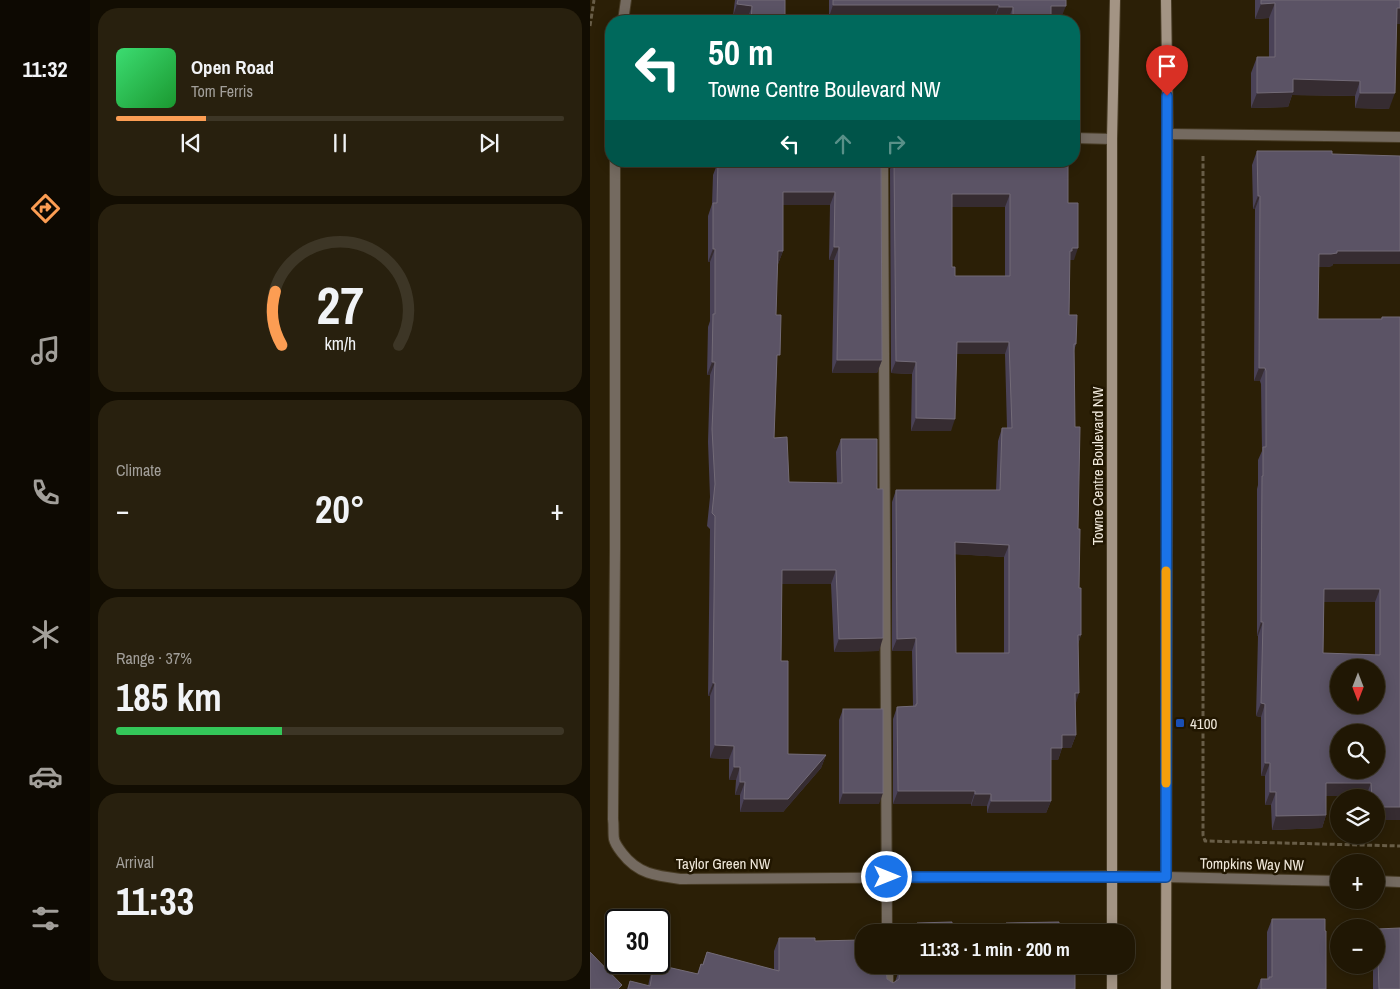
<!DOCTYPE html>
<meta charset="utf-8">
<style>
:root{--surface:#201704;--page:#28200e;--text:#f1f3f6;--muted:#a29f9a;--line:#3d3626;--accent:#fc9d53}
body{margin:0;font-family:"Archivo Narrow",sans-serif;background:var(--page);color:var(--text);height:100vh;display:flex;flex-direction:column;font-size:19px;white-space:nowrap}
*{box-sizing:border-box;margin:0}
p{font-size:16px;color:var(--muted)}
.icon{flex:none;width:28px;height:28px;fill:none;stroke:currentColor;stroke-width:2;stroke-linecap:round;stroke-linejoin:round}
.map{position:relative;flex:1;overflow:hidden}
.panel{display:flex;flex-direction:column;gap:8px;padding:8px;background:#120d02;width:500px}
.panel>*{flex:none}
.banner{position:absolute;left:15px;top:15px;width:475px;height:152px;border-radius:20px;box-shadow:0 2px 12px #0003,0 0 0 1px var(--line);background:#00695c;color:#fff;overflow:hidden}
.needle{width:32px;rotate:180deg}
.buttons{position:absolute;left:740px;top:659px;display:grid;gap:10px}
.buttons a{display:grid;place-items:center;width:55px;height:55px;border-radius:50%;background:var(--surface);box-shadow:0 2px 12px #0003,0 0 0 1px var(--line);font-size:25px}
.speed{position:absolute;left:15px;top:909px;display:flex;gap:10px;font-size:25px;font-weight:700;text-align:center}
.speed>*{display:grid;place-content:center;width:65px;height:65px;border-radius:50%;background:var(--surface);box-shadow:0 2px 12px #0003,0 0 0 1px var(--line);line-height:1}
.speed .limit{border:2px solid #111;border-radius:8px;background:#fff;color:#111}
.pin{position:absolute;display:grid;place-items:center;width:42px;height:42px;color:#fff;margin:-51px -21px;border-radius:50% 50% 50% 0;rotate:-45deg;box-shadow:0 0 5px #0007}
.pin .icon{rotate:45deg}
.me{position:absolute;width:55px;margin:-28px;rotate:90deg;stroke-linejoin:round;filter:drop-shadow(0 0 4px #0008)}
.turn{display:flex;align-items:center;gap:18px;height:105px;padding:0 20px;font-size:22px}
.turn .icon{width:65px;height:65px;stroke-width:2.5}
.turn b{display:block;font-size:35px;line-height:42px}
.lanes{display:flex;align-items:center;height:48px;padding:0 20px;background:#0003;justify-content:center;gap:25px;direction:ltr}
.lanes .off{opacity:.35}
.big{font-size:38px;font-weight:800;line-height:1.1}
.panel .widget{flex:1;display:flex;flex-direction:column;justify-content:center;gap:8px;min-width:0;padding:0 18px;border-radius:20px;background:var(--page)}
.panel .dial{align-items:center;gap:0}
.dial svg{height:130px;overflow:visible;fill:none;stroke:var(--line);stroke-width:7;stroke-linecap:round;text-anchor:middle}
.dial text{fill:var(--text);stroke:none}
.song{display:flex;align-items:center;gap:15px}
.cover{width:60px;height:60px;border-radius:8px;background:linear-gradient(135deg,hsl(140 70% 55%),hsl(130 70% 35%))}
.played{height:5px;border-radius:2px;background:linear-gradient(90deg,var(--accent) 20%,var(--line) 20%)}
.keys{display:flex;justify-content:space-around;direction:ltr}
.heat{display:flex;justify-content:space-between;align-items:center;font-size:28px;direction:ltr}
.charge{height:8px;border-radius:4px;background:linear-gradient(90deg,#34c759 37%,var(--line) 0)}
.trip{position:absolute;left:265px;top:924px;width:280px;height:50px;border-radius:20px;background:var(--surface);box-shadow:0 2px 12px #0003,0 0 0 1px var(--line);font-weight:800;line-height:50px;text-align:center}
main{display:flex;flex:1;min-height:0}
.tabs{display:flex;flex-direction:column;width:90px;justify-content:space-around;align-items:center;background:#0d0902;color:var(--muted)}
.tabs .icon{width:35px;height:35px}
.tabs .selected{color:var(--accent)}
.tabs b{font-size:22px;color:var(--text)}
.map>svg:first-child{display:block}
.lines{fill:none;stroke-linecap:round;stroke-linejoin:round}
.lane-casing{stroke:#473b24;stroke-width:12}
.street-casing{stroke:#473b24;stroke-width:12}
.secondary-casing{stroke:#473b24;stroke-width:12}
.path{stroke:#685d47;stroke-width:3;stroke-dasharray:5 2.5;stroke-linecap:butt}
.lane{stroke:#746a60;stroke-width:10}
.street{stroke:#746a60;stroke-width:10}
.secondary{stroke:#a39484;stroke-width:10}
.wall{fill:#4a4257;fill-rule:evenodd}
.shaded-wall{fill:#362c31}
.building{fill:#5b5365;stroke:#736b77;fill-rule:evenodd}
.route-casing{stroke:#114b97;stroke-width:12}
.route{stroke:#1a73e8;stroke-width:9}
.slow{stroke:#f59e0b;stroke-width:9}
.transit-dot{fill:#1a4fb4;stroke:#211600;stroke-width:2}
.labels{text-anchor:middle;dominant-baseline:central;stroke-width:5;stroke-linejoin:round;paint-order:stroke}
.street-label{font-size:15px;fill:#f0e8da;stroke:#211600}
.poi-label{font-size:15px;fill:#f0e8da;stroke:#211600;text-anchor:start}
</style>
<main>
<nav class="tabs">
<b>11:32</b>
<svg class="icon selected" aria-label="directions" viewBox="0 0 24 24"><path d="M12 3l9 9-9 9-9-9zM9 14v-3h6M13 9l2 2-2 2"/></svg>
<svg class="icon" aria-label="music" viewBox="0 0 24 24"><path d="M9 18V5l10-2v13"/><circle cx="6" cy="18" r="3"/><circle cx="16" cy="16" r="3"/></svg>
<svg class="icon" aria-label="phone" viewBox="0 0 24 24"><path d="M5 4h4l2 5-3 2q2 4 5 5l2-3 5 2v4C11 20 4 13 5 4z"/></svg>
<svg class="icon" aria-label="climate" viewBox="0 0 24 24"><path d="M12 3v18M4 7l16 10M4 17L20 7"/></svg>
<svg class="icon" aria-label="car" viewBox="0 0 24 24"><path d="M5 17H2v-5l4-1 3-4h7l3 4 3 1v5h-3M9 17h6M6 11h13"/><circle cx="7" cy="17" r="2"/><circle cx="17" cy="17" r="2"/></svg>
<svg class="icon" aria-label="filters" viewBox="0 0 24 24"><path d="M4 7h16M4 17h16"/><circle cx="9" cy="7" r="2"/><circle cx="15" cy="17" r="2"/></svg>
</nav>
<section class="panel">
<div class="widget">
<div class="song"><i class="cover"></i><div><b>Open Road</b><p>Tom Ferris</p></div></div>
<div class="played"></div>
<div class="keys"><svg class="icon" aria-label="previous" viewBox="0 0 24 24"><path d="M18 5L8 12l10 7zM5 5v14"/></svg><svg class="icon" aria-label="pause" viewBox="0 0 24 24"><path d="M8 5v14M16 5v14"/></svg><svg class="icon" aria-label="next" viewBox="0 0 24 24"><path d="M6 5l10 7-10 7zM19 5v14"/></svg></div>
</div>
<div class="widget dial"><svg viewBox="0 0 100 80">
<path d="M14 69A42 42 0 1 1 86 69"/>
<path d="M14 69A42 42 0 0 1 10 36" stroke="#fc9d53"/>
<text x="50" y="56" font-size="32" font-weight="700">27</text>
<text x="50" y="72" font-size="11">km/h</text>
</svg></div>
<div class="widget"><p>Climate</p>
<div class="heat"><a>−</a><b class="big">20°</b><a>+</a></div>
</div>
<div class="widget"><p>Range · 37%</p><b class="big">185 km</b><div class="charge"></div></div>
<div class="widget"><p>Arrival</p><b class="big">11:33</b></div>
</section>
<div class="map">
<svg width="810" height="989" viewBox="0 0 810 989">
<rect width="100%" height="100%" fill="#2b1f06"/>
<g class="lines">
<g class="lane-casing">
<g id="lane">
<polyline points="578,134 810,137"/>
<polyline points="484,138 522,139"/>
<polyline points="293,161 297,932"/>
<polyline points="298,965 298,989"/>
</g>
</g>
<g class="street-casing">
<g id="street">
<polyline points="33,21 36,0"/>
<path d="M25,161V549L23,819C24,826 23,833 24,839C25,844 29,849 32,853C48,874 66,876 91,879L522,876"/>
<polyline points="576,877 749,881"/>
<polyline points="786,881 810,882"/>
</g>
</g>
<g class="secondary-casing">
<g id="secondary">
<polyline points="576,0 578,134 576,989"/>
<polyline points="522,876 576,877"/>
<polyline points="522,932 522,139 525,0"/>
<polyline points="522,965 522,989"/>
</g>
</g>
<g class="path">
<polyline points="0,26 4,0"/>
<polyline points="613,156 613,835 615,841 810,846"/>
</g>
<use href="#lane" class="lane"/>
<use href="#street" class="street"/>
<use href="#secondary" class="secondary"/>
</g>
<g class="wall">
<polygon points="145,0 195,0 195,21 158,21 158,17 143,16"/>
<polygon points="239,0 476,0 471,18 461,18 461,21 418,21 418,20 404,20 404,18 239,17"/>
<polygon points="665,0 810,0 810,24 806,24 799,109 765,108 765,96 702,95 698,107 661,108 661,73 667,57 679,57 679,18 665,19"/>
<path d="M667,151L742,154L810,264H743L742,266L737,267H728V319H791L792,317H810V820H786V798H776V796H736V815L732,828L682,830L681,805H675V776H671V717L666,716L668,636L667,635V489L668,485V460L672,451L671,384L670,381H664L665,209H663L662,165ZM734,602H785V655L733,653Z"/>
<polygon points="129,161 291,161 292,360 287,373 242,373 244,260 239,260 240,205 193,205 193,251 188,264 187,264 186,315 187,363 184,438 199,482 247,483 246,452 251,439 289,651 244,652 241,584 192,584 191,661 198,754 236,755 231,768 193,812 150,812 150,795 145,795 146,780 139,780 139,759 120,758 120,696 118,696 120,529 117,526 120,497 118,442 120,375 117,375 118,327 120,321 120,262 118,262 118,216 122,204 123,175 128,162"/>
<path d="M303,161H478V203L484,260H480L479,315L486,344L484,351L485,427L489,588L491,635L488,644L485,703L486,735L481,748H472L468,760H461V801L456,813H397V806H381V804H303V719L307,707L323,706L322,651H302V502L306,490H406L408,441L412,428H417L415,354H366L361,431H321L322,374L301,373L300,169ZM362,207H415V276H365L362,267ZM365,554L414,557V653H366Z"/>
<polygon points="253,709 289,804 249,804 249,720"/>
<polygon points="682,919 736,989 667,989 671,979 677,979 677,932"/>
<polygon points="327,923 362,930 414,928 416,923 469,932 324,932"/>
<polygon points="786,930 810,989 783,989 783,965 786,965"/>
<polygon points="189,938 225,941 271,968 297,979 303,983 305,982 310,967 323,966 323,965 485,965 485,989 37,989 40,981 58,986 60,977 64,964 107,974 111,964 112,965 117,952 184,970 184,951"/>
</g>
<g class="shaded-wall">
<polygon points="685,3 679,18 665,19 671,4"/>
<polygon points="147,4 162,6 158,17 143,16"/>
<polygon points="243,5 409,5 404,18 239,17"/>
<polygon points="461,6 476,6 471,18 456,18"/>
<polygon points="409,7 423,7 418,20 404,20"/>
<polygon points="807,8 810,8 810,24 801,24"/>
<polygon points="703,79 770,81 765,96 702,95 698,107 661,108 667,93"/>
<polygon points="770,93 805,93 799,109 765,108"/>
<polygon points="193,192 245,192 240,205 188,205"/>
<polygon points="362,194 420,194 415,207 358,207"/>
<polygon points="668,196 670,196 665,209 663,209"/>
<polygon points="244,247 249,247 244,260 239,260"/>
<polygon points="482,248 488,248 484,260 479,260 480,251"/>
<polygon points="123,249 125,249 120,262 118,262"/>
<polygon points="188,251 193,251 188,264 183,264"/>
<polygon points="747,251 810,251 810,264 743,264 742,266 737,267 724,267 729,254"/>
<polygon points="367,342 419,342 415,354 362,354"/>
<polygon points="247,360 292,360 287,373 242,373"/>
<polygon points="306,361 326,362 322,374 301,373"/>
<polygon points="122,362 125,362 120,375 117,375"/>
<polygon points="669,368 675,368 670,381 664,381"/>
<polygon points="326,418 365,419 361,431 321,431"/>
<polygon points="365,542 419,545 414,557 361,554"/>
<polygon points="192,570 246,570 241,584 187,584"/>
<polygon points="734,589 790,589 785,602 730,602"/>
<polygon points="671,622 673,622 668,636 667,635"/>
<polygon points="488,635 491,635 487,647"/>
<polygon points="293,638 289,651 244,652 249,639"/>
<polygon points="326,638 322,651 302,651 307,639"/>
<polygon points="123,683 125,683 120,696 118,696"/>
<polygon points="485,693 489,693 485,706"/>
<polygon points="671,703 675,704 671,717 666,716"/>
<polygon points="472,735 486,735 481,748 468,748"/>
<polygon points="125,745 144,746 139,759 120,758"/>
<polygon points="461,748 472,748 468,760 456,760"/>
<polygon points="236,755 231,768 193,812 150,812 154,799"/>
<polygon points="675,763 680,763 675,776 671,776"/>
<polygon points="144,767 150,767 146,780 139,780"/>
<polygon points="150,782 155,782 150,795 145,795"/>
<polygon points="736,783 781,783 776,796 732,796"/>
<polygon points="308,791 385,791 381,804 303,804"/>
<polygon points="680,792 686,792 681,805 675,805"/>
<polygon points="253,793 293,793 289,804 249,804"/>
<polygon points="385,794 401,794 397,806 381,806"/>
<polygon points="401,801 461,801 456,813 397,813"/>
<rect x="786" y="807" width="24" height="13"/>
<polygon points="736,815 732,828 682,830 686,816"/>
</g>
<g class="building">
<polygon points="148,0 195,0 195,21 161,21 162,6 147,4"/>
<polygon points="243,0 476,0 476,6 461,6 461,21 423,21 423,7 409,7 409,5 243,5"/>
<polygon points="671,0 810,0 810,8 807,8 805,93 770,93 770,81 703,79 703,92 667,93 667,57 685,57 685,3 671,4"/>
<path d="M667,151H742V154L810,156V251H747V253L741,254H729L728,319H792V317H810V807H786V798H782L781,783H736V815L686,816V792H680V763H675V704L671,703L673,622H671L672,476H673V447H676V371L675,368H669L670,196H668ZM734,589H790V655L733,653ZM749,668H786V705H749ZM749,732H786V770H749Z"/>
<polygon points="134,161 291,161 292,360 247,360 249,247 244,247 245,192 193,192 193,251 188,251 186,315 191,315 190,355 187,355 184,438 197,437 199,482 252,483 251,439 287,439 287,489 293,489 293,638 249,639 246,570 192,570 191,661 198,661 198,754 236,755 198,799 154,799 155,782 150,782 150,767 144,767 144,746 125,745 125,683 123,683 125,516 122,513 125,484 122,429 125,362 122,362 123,314 125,314 125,249 123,249 123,203 127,203 128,162"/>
<path d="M304,161H478V203H488V248H482V251H480L479,315H487L486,344H484L485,427H490L488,529H490L489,588H491V635H488L489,693H485L486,735H472V748H461V801H401V794H385V791H308L307,707L326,706V704H327L326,638L307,639L306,490H410L412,428H422L419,342H367L365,419L326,418V362L306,361ZM362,194H420V276H365V267H362ZM365,542L419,545V653H366Z"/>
<rect x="253" y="709" width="40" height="84"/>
<polygon points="682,919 735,919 735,931 736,931 736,989 671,989 671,979 679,979 679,977 682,977"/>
<polygon points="362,922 362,930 416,928 416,923 469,922 469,932 327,932 327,923"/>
<polygon points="810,928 810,989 789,989 787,929"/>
<polygon points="189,938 225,938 225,941 271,940 271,968 296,967 297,979 303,983 309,979 310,967 328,966 328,965 485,965 485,989 38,989 40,981 60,986 64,964 108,974 111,964 113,965 117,952 189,971"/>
<polygon points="0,952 32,985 28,989 0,989"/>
</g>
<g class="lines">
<g class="route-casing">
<polyline id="route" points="297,877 576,877 577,96"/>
</g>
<use href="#route" class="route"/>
<polyline class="slow" points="576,783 576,571"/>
</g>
<rect class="transit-dot" x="585" y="718" width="10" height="10" rx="2.5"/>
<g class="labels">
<g class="street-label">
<text transform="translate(507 466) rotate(-90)">Towne Centre Boulevard NW</text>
<text x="133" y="863">Taylor Green NW</text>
<text transform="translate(662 864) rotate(1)">Tompkins Way NW</text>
</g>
<g class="poi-label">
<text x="600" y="723">4100</text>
</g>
</g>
</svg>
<div class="buttons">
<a><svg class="needle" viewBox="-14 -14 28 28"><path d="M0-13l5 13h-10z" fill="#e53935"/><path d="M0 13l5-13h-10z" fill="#a29f9a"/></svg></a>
<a><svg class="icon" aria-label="search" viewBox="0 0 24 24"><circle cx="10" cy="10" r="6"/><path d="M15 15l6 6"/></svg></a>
<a><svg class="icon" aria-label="layers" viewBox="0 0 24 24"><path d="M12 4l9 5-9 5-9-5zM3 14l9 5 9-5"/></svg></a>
<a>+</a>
<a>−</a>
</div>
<div class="speed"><div class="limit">30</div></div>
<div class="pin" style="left:577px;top:96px;background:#d93025"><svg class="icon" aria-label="arrive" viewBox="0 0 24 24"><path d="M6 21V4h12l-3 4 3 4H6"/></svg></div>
<svg class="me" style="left:297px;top:877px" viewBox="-20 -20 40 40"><circle r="17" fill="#1a73e8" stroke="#fff" stroke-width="3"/><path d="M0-11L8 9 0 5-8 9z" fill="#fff"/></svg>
<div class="trip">11:33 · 1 min · 200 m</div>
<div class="banner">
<div class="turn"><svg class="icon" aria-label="left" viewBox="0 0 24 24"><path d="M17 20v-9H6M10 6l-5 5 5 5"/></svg><div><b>50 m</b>Towne Centre Boulevard NW</div></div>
<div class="lanes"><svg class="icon" aria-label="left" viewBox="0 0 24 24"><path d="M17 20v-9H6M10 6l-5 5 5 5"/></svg><svg class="icon off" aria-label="ahead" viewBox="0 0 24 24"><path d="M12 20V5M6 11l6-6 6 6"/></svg><svg class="icon off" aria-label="right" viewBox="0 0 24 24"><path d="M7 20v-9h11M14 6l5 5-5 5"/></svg></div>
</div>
</div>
</main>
